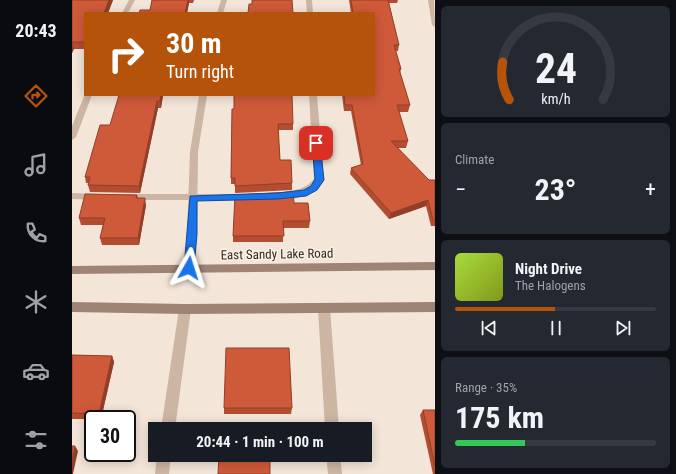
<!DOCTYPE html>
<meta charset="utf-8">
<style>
:root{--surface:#171b24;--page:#242831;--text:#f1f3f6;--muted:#9ea1a6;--line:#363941;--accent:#b45309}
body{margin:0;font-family:"Roboto Condensed",sans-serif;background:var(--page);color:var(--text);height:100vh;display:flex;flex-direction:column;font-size:15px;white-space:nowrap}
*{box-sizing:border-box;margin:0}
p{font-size:13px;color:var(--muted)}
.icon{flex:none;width:22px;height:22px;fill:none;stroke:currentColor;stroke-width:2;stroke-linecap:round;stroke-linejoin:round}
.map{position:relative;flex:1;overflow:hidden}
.details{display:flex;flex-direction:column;gap:6px;padding:6px;background:#0d0f14;width:241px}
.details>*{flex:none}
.top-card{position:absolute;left:12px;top:12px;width:291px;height:84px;border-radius:0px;box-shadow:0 2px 10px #0003;background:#b45309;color:#fff;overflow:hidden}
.speed{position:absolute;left:12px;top:410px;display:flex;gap:8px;font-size:20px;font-weight:700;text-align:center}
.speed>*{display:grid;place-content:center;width:52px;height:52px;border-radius:50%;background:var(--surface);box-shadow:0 2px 10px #0003;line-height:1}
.speed .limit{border:2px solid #111;border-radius:6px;background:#fff;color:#111}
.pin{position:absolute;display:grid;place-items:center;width:34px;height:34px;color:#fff;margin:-17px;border-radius:8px;box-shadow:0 2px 6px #0006}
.me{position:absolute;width:44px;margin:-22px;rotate:6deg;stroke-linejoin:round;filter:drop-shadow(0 0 3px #0008)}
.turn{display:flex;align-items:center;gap:14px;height:84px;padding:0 16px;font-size:18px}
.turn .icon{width:52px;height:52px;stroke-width:2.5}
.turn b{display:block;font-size:28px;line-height:34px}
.big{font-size:30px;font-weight:700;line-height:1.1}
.details .tile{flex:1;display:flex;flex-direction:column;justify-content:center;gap:6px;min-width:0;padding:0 14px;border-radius:6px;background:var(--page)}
.details .dial{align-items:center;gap:0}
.dial svg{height:104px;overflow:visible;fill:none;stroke:var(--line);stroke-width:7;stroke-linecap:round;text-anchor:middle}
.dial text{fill:var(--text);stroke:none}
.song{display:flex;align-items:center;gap:12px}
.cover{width:48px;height:48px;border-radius:6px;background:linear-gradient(135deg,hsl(80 70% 55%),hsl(70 70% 35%))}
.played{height:4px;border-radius:2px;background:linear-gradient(90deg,var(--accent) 50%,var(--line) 50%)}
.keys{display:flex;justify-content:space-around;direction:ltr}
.heat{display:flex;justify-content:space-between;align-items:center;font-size:22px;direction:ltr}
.charge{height:6px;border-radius:3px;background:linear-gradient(90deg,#34c759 35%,var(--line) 0)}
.trip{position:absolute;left:76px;top:422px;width:224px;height:40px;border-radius:0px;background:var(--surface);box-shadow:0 2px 10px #0003;font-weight:700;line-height:40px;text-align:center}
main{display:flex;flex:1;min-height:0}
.dock{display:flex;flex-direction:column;width:72px;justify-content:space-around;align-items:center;background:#090b0e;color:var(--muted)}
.dock .icon{width:28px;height:28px}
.dock .active{color:var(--accent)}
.dock b{font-size:18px;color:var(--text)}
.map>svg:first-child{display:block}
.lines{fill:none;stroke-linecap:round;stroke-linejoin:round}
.lane{fill:#ccb5a3;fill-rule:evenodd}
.street{fill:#ccb5a3;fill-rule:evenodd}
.secondary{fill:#9f8374;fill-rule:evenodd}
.wall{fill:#b24d31}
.shaded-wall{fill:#913f28}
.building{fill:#cf5a39;stroke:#913f28}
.route{fill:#1a73e8;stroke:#114b97}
.labels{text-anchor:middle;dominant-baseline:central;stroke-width:3;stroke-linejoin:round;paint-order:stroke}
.street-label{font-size:13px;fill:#362a25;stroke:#faf0e4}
</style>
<main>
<nav class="dock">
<b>20:43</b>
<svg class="icon active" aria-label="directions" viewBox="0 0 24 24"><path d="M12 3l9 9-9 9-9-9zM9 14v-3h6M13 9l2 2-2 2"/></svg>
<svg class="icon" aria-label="music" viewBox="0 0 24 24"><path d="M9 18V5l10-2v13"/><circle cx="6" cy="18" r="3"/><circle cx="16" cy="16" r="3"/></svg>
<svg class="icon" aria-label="phone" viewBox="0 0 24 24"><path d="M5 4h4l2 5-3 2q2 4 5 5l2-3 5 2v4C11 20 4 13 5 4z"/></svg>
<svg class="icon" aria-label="climate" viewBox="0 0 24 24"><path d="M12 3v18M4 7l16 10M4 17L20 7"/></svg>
<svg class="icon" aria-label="car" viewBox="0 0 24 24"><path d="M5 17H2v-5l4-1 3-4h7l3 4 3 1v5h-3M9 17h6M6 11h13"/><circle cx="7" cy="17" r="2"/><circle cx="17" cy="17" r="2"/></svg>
<svg class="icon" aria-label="filters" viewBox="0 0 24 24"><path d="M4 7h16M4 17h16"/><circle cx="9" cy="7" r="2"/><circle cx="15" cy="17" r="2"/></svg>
</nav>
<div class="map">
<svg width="363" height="474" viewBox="0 0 363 474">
<rect width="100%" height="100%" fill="#f3e5d8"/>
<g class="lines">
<g class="lane">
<polygon points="57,0 63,0 56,13 50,13"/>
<polygon points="234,0 240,0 241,13 235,13"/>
<polygon points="13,94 13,95 20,95 4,137 0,140 0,126"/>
<path d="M237,95H245L252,180C242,194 221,203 205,198L203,196L205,194C219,189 231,192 242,179Z"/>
<polygon points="0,193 26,194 31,197 26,200 0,199"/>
<polygon points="52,194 176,194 181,197 176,200 52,200 47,197"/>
<polygon points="252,303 256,305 258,308 267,429 253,429 246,308 248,305"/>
<polygon points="254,455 268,455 270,474 256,474"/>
</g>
<g class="street">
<polygon points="149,0 155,0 151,13 145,13"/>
<polygon points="356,0 362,0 363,27 360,25"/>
<polygon points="127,95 135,95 126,152 125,234 122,268 121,271 113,271 112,268 115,234 118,152"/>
<polygon points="113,304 117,306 119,309 103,429 89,429 107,309 109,306"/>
<polygon points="85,455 99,455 97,474 83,474"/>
</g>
<g class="secondary">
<polygon points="363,262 363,270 0,274 0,266"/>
<polygon points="0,302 113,304 363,302 363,312 113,314 0,312"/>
</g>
</g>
<g class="wall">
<polygon points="0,0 41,0 36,13 13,13 13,49 2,49 0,53"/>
<polygon points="80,0 122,0 121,3 117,3 115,13 67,13 78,10"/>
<polygon points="277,0 326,0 325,3 317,3 327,45 326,51 324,51 329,69 328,73 338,105 336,112 327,112 336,141 334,148 325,148 357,180 363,180 363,226 359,226 354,206 317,219 278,174 279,168 289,165 279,111 272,111 270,95 302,95 302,13 279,13"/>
<polygon points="91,95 89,108 86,108 68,193 18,192 16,185 17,183 14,183 13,177 38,125"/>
<polygon points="160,109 221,124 221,130 206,130 208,160 220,183 220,190 163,193 163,184 159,184 159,178"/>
<polygon points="65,195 66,198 74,205 67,245 30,245 28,238 31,225 9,225 7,218"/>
<polygon points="222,203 238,221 237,228 211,228 211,242 161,242 161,236"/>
<polygon points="0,355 40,356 42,362 29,419 0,419"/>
<polygon points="152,408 220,408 219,414 152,414"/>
<polygon points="351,410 363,410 363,474 361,474 348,415"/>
</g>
<g class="shaded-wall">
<polygon points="37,0 41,0 36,13 32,13"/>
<polygon points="116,0 117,0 117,3 115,13 113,13"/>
<polygon points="0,42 2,49 0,53"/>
<polygon points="89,95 91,95 89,108 88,101"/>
<polygon points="85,101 86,108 68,193 67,186"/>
<polygon points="73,198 74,205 67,245 66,238"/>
<polygon points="356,200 354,206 317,219 319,213"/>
<polygon points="40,356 42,362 29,419 27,414"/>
<polygon points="3,446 6,451 1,474 0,474 0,461"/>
</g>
<g class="building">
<polygon points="0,0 37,0 32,13 13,13 13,42 0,42 0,43"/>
<polygon points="80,0 116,0 113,13 67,13 68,10 78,10"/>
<polygon points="180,0 220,0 221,13 176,13 177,4 180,4"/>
<polygon points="279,0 316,0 327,45 322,45 329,69 327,69 338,105 325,105 336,141 319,141 357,180 363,180 363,220 361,220 356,200 319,213 279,168 291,164 280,105 273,105 272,95 302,95 302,13 281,13"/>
<polygon points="47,95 89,95 88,101 85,101 67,186 16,185 18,177 13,177 28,125 38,125"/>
<polygon points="162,95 220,95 221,124 206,124 208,160 219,160 220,183 163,186 163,178 159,178 160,109 162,109"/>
<polygon points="221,192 222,203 236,203 238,221 211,221 212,236 161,236 163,195"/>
<polygon points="13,194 65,195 64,198 73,198 66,238 28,238 33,218 7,218"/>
<polygon points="154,348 217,348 220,408 152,408"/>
<polygon points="0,355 40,356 27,414 0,413"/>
<polygon points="351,410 363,410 363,466"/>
<polygon points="0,446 3,446 0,461"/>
<polygon points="147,455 198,455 198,474 146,474"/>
</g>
<polygon class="route" points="244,140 248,143 252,180 245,190 234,196 206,199 125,201 125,234 122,268 120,271 113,271 112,268 118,196 206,193 232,190 239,186 243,179 240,143"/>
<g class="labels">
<g class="street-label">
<text transform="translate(205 254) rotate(-1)">East Sandy Lake Road</text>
</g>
</g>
</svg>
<div class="speed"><div class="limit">30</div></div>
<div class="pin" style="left:244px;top:143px;background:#d93025"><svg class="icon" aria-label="arrive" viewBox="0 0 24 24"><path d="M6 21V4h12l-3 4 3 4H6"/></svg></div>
<svg class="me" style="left:117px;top:268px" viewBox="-20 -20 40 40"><path d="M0-17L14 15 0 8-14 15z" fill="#1a73e8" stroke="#fff" stroke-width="4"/></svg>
<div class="trip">20:44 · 1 min · 100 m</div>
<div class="top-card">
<div class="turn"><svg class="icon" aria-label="right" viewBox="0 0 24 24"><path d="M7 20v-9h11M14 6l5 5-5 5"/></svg><div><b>30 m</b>Turn right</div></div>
</div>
</div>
<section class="details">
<div class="tile dial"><svg viewBox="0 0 100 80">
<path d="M14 69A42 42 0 1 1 86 69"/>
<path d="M14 69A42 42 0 0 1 9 40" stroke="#b45309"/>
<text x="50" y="56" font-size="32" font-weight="700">24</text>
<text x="50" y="72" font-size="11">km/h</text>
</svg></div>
<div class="tile"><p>Climate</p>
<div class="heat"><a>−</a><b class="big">23°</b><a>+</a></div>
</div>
<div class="tile">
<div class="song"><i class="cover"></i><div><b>Night Drive</b><p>The Halogens</p></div></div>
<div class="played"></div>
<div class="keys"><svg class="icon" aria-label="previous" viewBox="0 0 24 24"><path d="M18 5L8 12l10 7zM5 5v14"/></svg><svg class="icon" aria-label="pause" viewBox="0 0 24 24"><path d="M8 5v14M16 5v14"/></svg><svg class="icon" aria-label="next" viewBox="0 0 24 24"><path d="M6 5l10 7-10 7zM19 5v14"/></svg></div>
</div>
<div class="tile"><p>Range · 35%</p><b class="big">175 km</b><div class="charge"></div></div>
</section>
</main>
